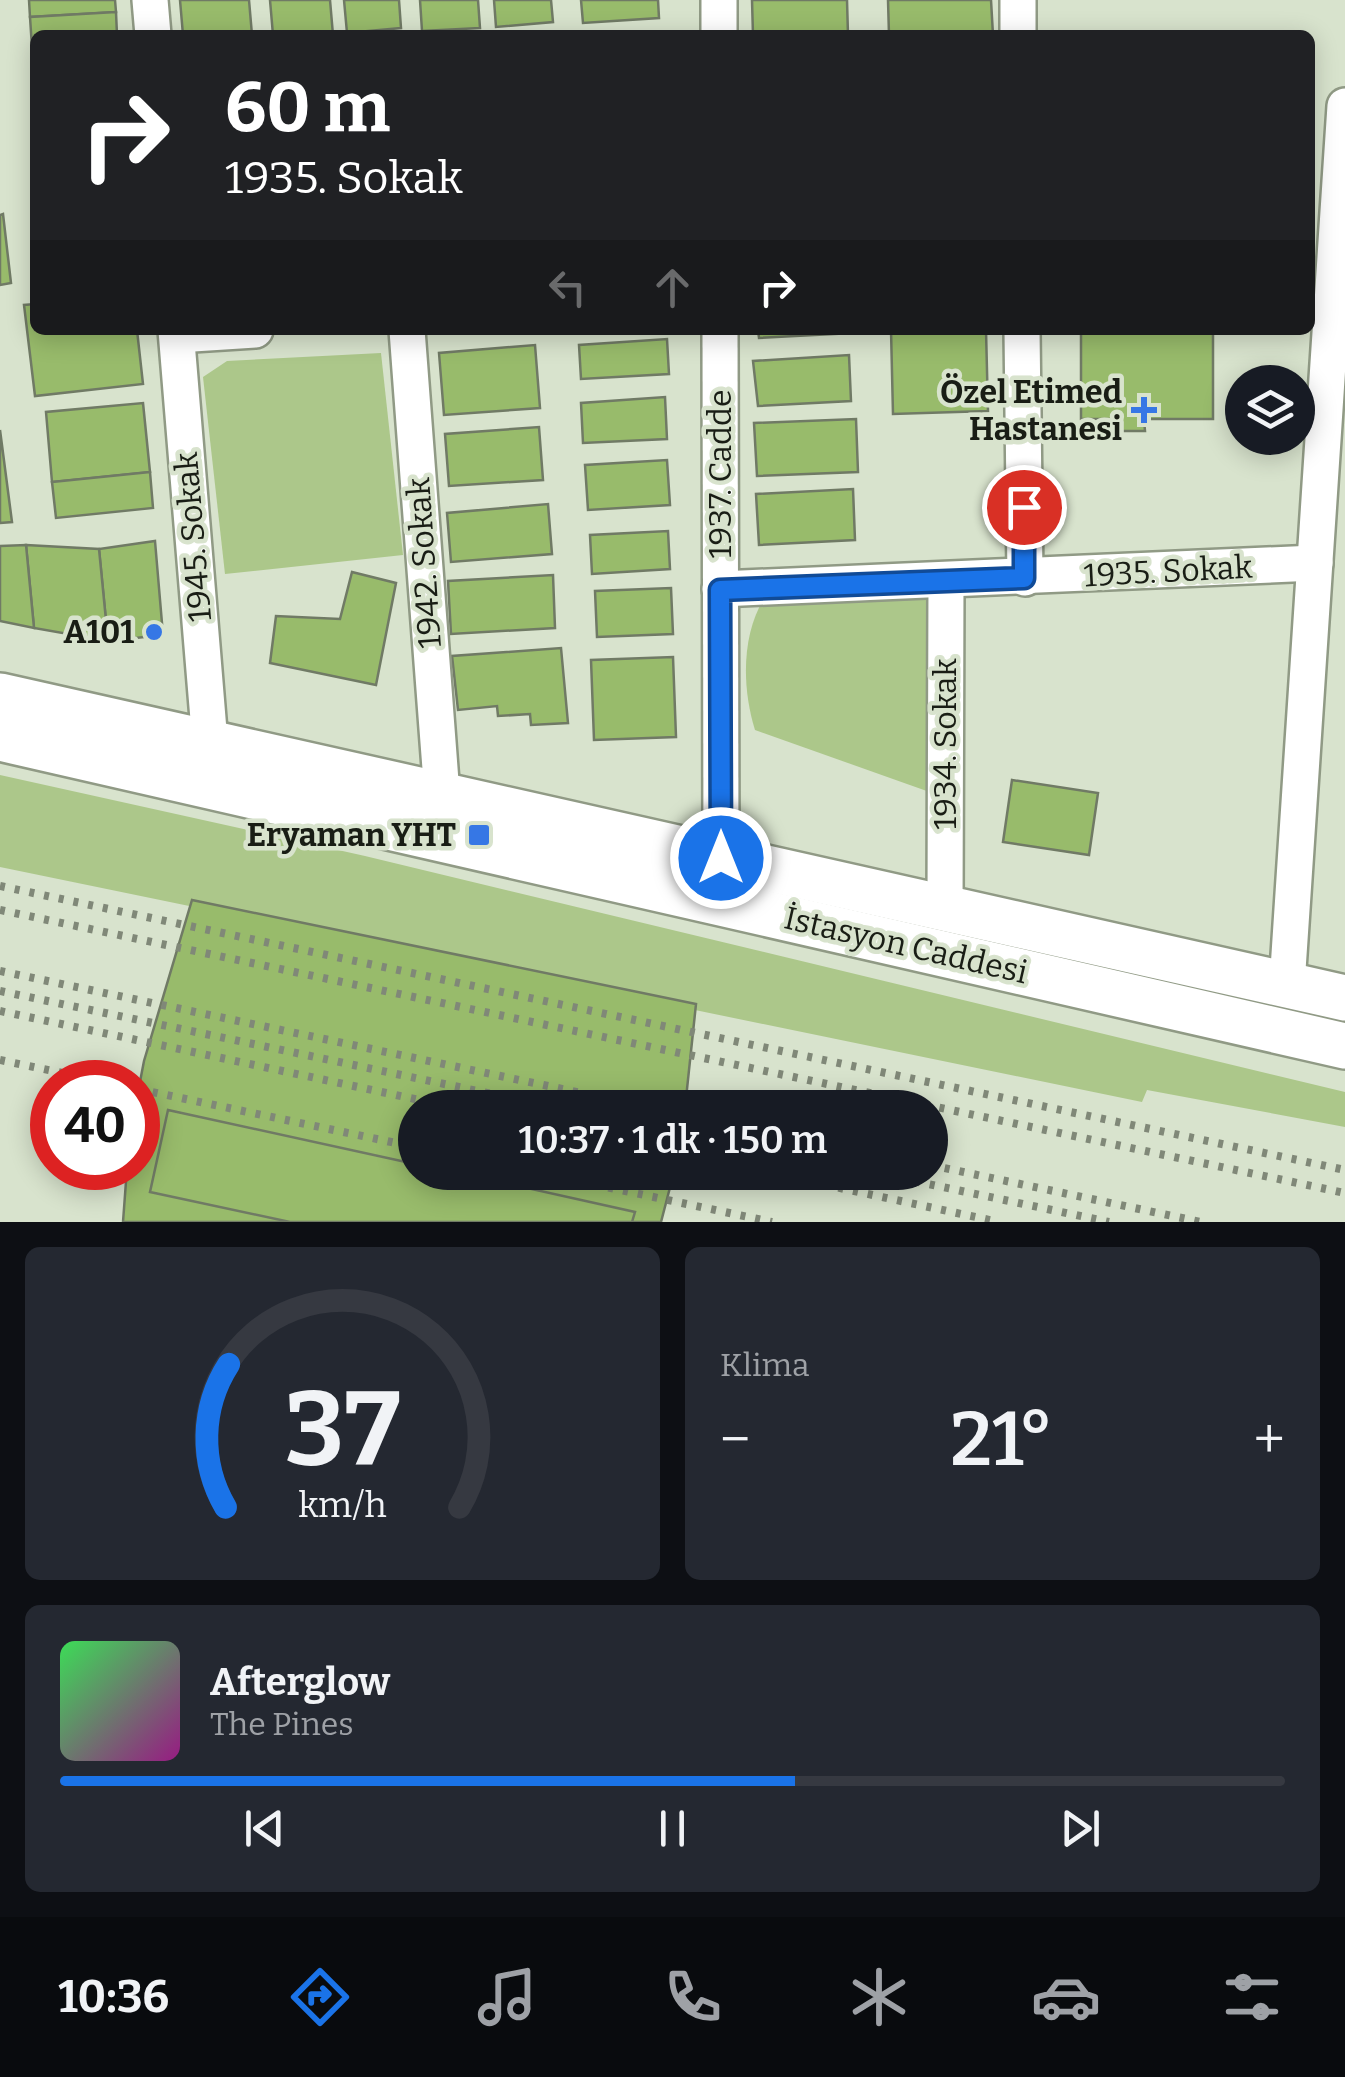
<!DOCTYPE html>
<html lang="tr">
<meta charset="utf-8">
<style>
:root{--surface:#171b24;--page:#242831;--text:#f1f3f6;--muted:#9ea1a6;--line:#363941;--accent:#1a73e8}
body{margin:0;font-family:Bitter,serif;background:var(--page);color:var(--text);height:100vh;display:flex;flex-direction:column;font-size:38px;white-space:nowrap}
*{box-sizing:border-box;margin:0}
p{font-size:32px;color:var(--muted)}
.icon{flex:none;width:55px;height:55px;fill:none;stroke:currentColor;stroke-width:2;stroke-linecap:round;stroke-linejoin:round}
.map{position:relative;height:1222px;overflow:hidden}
.drawer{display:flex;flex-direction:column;gap:25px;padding:25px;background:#0d0f14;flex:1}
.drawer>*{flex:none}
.banner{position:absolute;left:30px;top:30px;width:1285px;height:305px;border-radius:15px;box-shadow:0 5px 25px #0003;background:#202124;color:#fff;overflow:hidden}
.fabs{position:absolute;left:1225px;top:365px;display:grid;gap:20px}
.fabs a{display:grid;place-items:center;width:90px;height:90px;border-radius:50%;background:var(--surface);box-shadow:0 5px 25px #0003;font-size:50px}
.speed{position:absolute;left:30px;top:1060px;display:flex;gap:20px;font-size:50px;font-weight:700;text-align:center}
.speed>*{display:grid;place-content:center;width:130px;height:130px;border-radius:50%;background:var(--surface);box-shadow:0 5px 25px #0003;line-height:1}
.speed .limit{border:15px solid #d22;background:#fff;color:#111}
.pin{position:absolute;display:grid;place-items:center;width:85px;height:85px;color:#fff;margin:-42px;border:5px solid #fff;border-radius:50%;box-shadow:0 2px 10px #0007}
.me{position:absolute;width:110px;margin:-55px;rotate:0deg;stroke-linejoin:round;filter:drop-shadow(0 0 8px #0008)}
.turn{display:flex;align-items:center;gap:35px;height:210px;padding:0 30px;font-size:45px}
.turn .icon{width:130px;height:130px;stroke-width:2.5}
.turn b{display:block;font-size:70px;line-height:85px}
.lanes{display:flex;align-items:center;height:95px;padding:0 30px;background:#0003;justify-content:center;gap:50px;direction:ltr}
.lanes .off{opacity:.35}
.big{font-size:75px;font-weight:600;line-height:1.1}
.drawer .card{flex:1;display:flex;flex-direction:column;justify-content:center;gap:15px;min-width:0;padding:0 35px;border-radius:15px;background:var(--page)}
.drawer .dial{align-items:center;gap:0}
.dial svg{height:260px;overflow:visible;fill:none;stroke:var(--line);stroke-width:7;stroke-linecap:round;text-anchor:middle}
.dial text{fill:var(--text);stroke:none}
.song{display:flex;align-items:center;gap:30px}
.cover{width:120px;height:120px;border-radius:15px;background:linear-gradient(135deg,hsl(130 70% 55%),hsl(310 70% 35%))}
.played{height:10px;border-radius:5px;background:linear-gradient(90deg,var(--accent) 60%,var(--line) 60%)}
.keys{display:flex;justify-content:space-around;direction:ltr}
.heat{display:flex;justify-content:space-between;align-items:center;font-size:55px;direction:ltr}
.drawer .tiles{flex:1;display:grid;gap:25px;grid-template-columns:1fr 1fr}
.card:last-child{grid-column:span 2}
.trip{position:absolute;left:398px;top:1090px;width:550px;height:100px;border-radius:50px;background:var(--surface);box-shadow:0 5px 25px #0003;font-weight:600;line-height:100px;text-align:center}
.menu{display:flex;height:160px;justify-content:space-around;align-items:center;background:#090b0e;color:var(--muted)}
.menu .icon{width:70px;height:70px}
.menu .selected{color:var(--accent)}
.menu b{font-size:45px;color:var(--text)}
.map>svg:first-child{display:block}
.green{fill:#acc78a}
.building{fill:#98bb6b;stroke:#707a65;stroke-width:2.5}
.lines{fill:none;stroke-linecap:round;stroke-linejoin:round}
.minor-casing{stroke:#909a85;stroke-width:40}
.major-casing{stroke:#909a85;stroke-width:50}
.minor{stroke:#fff;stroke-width:35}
.major{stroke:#fff;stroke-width:45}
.rail{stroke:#808878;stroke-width:8;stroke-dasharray:5 10;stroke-linecap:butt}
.route-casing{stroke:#114b97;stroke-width:25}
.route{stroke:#1a73e8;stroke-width:18}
.poi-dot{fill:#3677e5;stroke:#d8e3cd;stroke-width:4}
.labels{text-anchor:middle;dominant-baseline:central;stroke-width:9;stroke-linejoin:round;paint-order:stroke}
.poi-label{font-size:32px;font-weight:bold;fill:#191d15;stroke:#d8e3cd;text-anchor:end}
.street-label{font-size:32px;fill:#191d15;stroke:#d8e3cd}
</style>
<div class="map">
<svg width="1345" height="1222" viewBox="0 0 1345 1222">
<rect width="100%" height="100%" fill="#d8e3cd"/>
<g class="green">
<polygon points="381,353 403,555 225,574 203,377 227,361"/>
<path d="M939,591L938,795L755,730C742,688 741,635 765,597Z"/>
<polygon points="0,775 365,856 1345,1092 1345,1127 1147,1090 1142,1102 0,867"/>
</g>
<g class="building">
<polygon points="29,0 115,0 116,12 30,17"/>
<polygon points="180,0 249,0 252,35 183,35"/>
<polygon points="270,0 330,0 333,35 273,35"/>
<polygon points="344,0 399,0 401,28 347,33"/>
<polygon points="420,0 478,0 480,28 422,31"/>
<polygon points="494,0 551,0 553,22 496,27"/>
<polygon points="581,0 658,0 659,18 583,23"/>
<polygon points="752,0 847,0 848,35 753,35"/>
<polygon points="888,0 991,0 993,35 889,35"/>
<polygon points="116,12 117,35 35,35 35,93 30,17"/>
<polygon points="3,214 11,283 0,285 0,215"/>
<polygon points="35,304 35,330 137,330 143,384 35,396 24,305"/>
<polygon points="758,330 852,330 852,333 759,338"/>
<polygon points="891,330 986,330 988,411 893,414"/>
<polygon points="1081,330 1213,330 1213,419 1144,419 1145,431 1118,431 1118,419 1081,419"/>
<polygon points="667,339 669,374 581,379 579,345"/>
<polygon points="535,345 540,408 444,415 439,353"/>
<polygon points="849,355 851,401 758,406 753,361"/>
<polygon points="665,397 667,439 583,443 581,403"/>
<polygon points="143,403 150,472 52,482 46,412"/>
<polygon points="856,419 858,472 757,476 754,423"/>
<polygon points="539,427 543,480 449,486 445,434"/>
<polygon points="0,430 12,522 0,523"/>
<polygon points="667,460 670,505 588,510 585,465"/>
<polygon points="150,472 153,508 56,518 52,482"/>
<polygon points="853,489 855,540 759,545 756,494"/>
<polygon points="548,504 552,554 451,562 447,513"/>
<polygon points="668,531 670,569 592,574 590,535"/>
<polygon points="155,541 163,635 108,641 99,549"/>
<polygon points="26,545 99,549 108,641 34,628"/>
<polygon points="26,545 34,628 0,621 0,546"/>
<polygon points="352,572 396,583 376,685 270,663 276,616 340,619"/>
<polygon points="553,575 555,628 451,634 448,581"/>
<polygon points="671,588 673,634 597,637 595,591"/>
<polygon points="561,648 568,723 531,725 530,714 498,716 497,706 458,710 452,656"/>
<polygon points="673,657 676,737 594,740 591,660"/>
<polygon points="1012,780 1098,793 1089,855 1003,842"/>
<polygon points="192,900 696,1004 685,1108 415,1108 415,1172 674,1172 661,1222 123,1222 127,1168 138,1168 138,1092 144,1061"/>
<polygon points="168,1110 415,1164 415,1172 455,1172 635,1212 632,1222 290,1222 150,1192"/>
</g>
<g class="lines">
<g class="minor-casing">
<g id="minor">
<polyline points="150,0 153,35"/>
<polyline points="719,0 719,35"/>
<polyline points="1018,0 1018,35"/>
<polyline points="176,330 210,743"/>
<polyline points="407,330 442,795"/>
<polyline points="720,330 721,858"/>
<polyline points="1022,330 1025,578"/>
<polyline points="177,335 255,330"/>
<polyline points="720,589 1315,563"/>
<polyline points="945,908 946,581"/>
<polyline points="1287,985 1345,106"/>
</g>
</g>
<g class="major-casing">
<g id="major">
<polyline points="0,696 1345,998"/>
<polyline points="0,738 1345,1046"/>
</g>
</g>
<use href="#minor" class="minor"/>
<use href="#major" class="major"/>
<g class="rail">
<polyline points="0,886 1345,1170"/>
<polyline points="0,910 1345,1193"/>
<polyline points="0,971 653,1108"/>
<polyline points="0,991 559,1108"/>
<polyline points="0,1011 457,1108"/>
<polyline points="0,1060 106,1082"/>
<polyline points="138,1089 415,1147"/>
<polyline points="930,1165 1201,1222"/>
<polyline points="535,1172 772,1222"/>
<polyline points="765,1172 999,1222"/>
<polyline points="871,1172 1109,1222"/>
</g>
</g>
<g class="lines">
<g class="route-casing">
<polyline id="route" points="721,858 720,590 1024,578 1024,507"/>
</g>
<use href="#route" class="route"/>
</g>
<g class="poi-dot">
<path d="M1139 395h10v10h10v10h-10v10h-10v-10h-10v-10h10z"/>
<circle cx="154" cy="632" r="10"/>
<rect x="467" y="823" width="24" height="24" rx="5"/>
</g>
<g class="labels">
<g class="poi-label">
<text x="1122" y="392">Özel Etimed<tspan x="1122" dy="37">Hastanesi</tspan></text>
<text x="134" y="632">A101</text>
<text x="456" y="835">Eryaman YHT</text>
</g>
<g class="street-label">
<text transform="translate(720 474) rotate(-90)">1937. Cadde</text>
<text transform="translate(193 537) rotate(-95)">1945. Sokak</text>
<text transform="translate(424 563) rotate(-94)">1942. Sokak</text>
<text transform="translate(1168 571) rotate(-3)">1935. Sokak</text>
<text transform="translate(945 744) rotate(-90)">1934. Sokak</text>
<text transform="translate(906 945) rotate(13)">İstasyon Caddesi</text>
</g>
</g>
</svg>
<div class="fabs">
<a><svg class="icon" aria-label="layers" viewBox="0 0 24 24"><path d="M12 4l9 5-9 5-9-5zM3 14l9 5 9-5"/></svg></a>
</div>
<div class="speed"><div class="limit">40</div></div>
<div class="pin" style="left:1024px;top:507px;background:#d93025"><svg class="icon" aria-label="arrive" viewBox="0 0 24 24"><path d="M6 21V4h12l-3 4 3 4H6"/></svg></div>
<svg class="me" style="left:721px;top:858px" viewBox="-20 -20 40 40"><circle r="17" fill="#1a73e8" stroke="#fff" stroke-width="3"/><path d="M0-11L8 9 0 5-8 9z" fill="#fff"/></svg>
<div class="trip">10:37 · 1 dk · 150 m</div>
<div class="banner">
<div class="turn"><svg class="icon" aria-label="right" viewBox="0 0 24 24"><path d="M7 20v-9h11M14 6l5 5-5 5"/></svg><div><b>60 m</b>1935. Sokak</div></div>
<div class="lanes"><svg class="icon off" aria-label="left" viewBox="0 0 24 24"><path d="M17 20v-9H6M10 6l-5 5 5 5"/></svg><svg class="icon off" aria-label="ahead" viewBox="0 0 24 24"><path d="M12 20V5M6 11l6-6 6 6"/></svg><svg class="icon" aria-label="right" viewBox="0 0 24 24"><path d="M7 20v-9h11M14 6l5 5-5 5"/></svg></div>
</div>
</div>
<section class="drawer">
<div class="tiles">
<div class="card dial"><svg viewBox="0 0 100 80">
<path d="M14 69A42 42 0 1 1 86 69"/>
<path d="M14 69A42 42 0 0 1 15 25" stroke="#1a73e8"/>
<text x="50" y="56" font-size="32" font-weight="700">37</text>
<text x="50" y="72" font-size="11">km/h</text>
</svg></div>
<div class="card"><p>Klima</p>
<div class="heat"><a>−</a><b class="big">21°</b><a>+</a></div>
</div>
<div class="card">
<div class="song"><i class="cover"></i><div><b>Afterglow</b><p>The Pines</p></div></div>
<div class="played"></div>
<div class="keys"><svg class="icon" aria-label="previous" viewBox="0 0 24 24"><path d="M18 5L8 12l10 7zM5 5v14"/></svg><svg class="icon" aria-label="pause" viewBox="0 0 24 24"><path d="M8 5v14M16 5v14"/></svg><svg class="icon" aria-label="next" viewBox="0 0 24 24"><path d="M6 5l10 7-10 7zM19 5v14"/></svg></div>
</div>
</div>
</section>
<nav class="menu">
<b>10:36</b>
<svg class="icon selected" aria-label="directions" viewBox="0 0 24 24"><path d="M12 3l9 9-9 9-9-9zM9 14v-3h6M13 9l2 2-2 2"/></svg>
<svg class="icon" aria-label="music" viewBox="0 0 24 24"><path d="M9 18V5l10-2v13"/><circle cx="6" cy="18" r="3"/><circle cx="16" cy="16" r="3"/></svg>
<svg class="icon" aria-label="phone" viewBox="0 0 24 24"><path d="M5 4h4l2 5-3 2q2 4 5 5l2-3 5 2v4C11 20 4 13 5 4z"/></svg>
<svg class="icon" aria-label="climate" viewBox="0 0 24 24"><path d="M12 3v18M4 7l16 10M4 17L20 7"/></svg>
<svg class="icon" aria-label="car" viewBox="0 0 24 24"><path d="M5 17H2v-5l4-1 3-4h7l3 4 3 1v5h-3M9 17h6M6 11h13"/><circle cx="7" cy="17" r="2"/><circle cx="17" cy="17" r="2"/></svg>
<svg class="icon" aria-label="filters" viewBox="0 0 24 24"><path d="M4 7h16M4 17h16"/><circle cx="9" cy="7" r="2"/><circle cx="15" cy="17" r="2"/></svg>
</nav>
